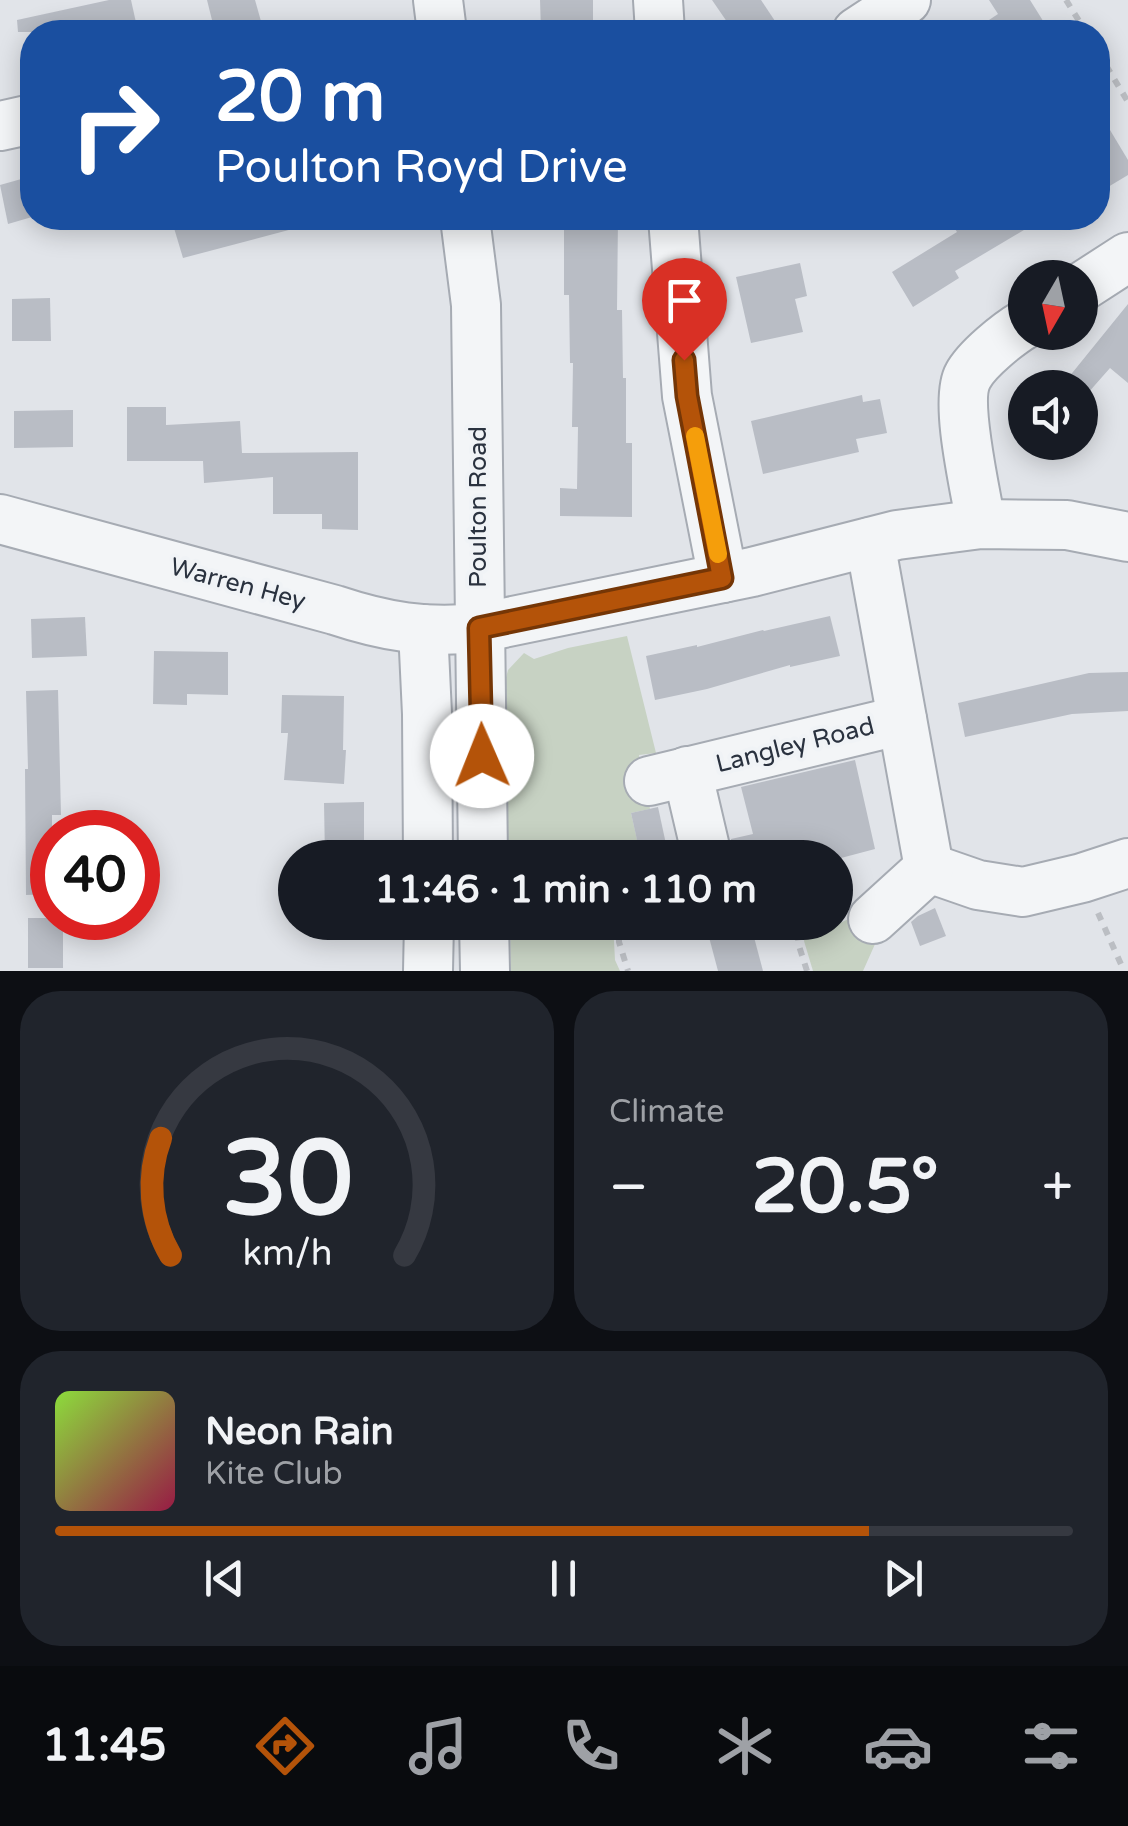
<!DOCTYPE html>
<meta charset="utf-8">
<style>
:root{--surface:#171b24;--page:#20242c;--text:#f1f3f6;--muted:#9ea1a6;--line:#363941;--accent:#b45309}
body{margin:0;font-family:"Varela Round",sans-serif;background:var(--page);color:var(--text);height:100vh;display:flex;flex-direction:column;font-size:38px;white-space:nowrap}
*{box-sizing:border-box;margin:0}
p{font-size:32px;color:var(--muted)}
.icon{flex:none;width:55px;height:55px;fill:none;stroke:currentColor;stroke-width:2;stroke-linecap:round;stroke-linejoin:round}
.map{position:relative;height:971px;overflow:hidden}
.sheet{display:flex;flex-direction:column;gap:20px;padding:20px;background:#0d0f14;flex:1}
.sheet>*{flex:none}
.top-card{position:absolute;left:20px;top:20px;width:1090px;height:210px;border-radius:40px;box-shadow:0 5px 25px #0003;background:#1a4fa0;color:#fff;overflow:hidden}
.needle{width:65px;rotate:189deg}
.tools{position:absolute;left:1008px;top:260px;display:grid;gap:20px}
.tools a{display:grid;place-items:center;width:90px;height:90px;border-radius:50%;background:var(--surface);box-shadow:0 5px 25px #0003;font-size:50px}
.speed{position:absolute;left:30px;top:810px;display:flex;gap:20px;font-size:50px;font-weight:700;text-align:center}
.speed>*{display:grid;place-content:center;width:130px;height:130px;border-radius:50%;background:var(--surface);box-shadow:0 5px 25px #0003;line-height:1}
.speed .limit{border:15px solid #d22;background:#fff;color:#111}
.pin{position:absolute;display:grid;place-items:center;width:85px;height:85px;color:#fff;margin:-102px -42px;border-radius:50% 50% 50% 0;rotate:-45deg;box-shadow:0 0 10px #0007}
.pin .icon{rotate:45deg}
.me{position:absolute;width:110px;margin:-55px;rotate:359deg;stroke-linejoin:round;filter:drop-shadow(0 0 8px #0008)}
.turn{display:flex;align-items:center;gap:35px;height:210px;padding:0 30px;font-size:45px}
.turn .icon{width:130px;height:130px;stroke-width:2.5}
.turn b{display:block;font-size:70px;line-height:85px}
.big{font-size:75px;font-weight:700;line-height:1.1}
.sheet .card{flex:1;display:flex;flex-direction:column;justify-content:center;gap:15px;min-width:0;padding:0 35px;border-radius:40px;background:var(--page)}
.sheet .dial{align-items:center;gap:0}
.dial svg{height:260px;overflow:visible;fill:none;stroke:var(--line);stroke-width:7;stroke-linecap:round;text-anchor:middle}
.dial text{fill:var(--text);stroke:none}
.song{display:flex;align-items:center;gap:30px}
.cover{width:120px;height:120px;border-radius:15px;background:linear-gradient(135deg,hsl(90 70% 55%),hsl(340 70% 35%))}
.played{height:10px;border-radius:5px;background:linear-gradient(90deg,var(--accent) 80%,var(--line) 80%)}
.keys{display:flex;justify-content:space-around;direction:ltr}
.heat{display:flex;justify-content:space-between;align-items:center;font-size:55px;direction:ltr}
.sheet .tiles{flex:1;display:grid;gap:20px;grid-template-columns:1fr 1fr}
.card:last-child{grid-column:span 2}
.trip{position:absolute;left:278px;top:840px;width:575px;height:100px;border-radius:50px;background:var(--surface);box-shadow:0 5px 25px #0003;font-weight:700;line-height:100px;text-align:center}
.menu{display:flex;height:160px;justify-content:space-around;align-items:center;background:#090b0e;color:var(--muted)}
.menu .icon{width:70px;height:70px}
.menu .on{color:var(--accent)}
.menu b{font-size:45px;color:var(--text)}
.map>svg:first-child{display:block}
.green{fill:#c7d2c3}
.building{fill:#b9bdc5}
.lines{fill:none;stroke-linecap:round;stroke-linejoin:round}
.minor-casing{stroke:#a6abb3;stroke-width:52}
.path{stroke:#bbbec3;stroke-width:6;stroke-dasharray:8 8;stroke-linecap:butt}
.minor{stroke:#f3f5f7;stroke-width:48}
.route-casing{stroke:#753606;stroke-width:25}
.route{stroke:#b45309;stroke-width:18}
.slow{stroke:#f59e0b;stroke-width:18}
.labels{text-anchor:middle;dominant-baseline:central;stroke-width:8;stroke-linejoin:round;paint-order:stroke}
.street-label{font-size:25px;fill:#2a323f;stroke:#f0f3f6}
</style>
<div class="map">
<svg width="1128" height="971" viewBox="0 0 1128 971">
<rect width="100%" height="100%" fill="#e1e4e9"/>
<g class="green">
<polygon points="627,636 656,753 639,755 650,809 631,813 641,857 508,857 503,689 508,670 524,653 534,659 568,648"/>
<polygon points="861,913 880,933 863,971 813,971 804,941 805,935 840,923"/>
<polygon points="510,923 613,923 615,960 620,971 511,971"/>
</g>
<g class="building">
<polygon points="109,0 131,0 137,27 112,32 18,32 17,20"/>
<polygon points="207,0 255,0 264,32 215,32"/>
<polygon points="540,0 593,0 593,32 541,32"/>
<polygon points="712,0 761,0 775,21 758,32 734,32"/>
<polygon points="989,0 1030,0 1050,32 971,32 998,14"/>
<polygon points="1098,110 1128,160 1128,175 1098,193"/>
<polygon points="32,176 32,217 8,224 0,185"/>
<polygon points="171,218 299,218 300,227 183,258"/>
<polygon points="564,218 618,218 617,310 622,310 623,378 626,378 626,443 632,443 632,517 560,516 560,488 577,489 578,427 572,427 573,363 570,363 569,295 564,295"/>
<polygon points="948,218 1044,218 955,271 959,278 913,307 892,272 957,232"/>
<polygon points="800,263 807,296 795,299 803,332 751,343 736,277"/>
<polygon points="50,298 51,341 12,341 12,299"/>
<polygon points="1128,304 1128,383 1110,368 1080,402 1080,388 1060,388"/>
<polygon points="862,395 863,402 880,399 887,433 856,439 859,452 763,474 751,421"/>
<polygon points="127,407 166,407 166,425 240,421 242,453 358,452 358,530 322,529 322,514 273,514 273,477 204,483 203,461 127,461"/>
<polygon points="73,410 73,447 14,448 14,411"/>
<polygon points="830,616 840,656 790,667 790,665 707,689 655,700 646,656 697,645 697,647 763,630 764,631"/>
<polygon points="85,617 87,656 32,658 31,619"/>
<polygon points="154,651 228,652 228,695 187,694 187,705 153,704"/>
<polygon points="1128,672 1128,711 1072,714 965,737 958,703 1089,673"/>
<polygon points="58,690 61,815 52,815 52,894 26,895 25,769 28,769 26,691"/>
<polygon points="282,695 344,696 343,750 346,750 344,784 284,780 288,733 281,733"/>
<polygon points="855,760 875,849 841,858 733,858 731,839 753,834 741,787"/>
<polygon points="364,802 364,858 325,858 324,803"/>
<polygon points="658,807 669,858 641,858 631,813"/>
<polygon points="935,908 946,936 920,946 911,922 918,916"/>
<rect x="28" y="918" width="35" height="50"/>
<polygon points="705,922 750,922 763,971 718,971"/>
</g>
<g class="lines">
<g class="minor-casing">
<g id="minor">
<polyline points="438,0 442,32"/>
<polyline points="658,0 660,32"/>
<polyline points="857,32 906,0"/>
<polyline points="0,126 32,119"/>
<polyline points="465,218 476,305 483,858"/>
<polyline points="673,218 687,396 723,578"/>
<polyline points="1080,288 1128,257"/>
<path d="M0,519L335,610C386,627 425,633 479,628L752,572L897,535L981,524L1067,525L1128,537"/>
<path d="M981,524C976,493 954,401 968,376C977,359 1008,334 1025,324"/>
<polyline points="870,542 929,868"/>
<polyline points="423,629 427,714 428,858"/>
<polyline points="687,771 706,852"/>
<polyline points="649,781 902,720"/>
<polyline points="929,868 978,885 1023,892 1082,878 1128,863"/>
<polyline points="873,919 929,868"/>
<polyline points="484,922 485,971"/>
<polyline points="428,971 429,922"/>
</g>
</g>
<g class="path">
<polyline points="1066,0 1086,32"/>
<polyline points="1098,52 1128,102"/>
<polyline points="1098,913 1124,971"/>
<polyline points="619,922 619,942 628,971"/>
<polyline points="807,971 799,946 797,932 815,922"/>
</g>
<use href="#minor" class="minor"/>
</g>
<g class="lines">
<g class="route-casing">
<polyline id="route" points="482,756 479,628 722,578 687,396 684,360"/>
</g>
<use href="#route" class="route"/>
<polyline class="slow" points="695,436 718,554"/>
</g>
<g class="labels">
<g class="street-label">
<text transform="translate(478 507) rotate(-90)">Poulton Road</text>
<text transform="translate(238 584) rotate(15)">Warren Hey</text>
<text transform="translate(795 745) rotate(-14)">Langley Road</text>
</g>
</g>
</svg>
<div class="tools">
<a><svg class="needle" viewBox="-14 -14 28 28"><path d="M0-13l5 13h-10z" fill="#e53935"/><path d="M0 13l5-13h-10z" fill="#9ea1a6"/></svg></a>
<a><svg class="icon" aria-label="sound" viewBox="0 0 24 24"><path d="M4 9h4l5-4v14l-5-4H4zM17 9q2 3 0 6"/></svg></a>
</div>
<div class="speed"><div class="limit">40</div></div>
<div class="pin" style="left:684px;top:360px;background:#d93025"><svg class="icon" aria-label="arrive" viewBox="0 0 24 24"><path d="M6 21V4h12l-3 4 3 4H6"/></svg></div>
<svg class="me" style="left:482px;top:756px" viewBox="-20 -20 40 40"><circle r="19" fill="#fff"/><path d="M0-13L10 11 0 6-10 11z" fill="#b45309"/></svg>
<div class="trip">11:46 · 1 min · 110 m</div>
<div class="top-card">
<div class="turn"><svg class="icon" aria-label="right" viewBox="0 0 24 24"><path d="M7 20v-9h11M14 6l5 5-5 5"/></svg><div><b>20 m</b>Poulton Royd Drive</div></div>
</div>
</div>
<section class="sheet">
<div class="tiles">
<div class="card dial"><svg viewBox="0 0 100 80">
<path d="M14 69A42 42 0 1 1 86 69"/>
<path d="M14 69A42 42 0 0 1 11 33" stroke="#b45309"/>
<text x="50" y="56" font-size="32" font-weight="700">30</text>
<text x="50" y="72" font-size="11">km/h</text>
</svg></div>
<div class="card"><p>Climate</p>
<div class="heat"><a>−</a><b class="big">20.5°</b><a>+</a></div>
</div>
<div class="card">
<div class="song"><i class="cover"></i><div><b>Neon Rain</b><p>Kite Club</p></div></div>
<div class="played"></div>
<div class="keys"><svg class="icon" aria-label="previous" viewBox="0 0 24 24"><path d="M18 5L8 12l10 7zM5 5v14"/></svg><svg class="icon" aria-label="pause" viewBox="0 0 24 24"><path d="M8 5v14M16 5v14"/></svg><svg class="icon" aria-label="next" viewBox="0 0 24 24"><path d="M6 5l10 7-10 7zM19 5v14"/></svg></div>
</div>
</div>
</section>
<nav class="menu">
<b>11:45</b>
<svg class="icon on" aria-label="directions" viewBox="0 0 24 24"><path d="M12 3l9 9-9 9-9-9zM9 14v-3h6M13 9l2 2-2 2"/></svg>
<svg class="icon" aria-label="music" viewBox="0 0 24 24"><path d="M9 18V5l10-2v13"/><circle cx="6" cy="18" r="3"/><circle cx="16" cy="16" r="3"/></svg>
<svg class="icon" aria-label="phone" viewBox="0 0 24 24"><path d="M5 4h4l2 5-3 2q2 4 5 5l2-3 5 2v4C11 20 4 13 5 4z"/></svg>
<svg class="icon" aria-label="climate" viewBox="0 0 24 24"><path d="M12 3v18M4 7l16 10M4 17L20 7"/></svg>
<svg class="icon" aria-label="car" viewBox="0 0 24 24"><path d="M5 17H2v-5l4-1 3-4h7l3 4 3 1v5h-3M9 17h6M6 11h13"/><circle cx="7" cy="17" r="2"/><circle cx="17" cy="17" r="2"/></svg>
<svg class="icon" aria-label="filters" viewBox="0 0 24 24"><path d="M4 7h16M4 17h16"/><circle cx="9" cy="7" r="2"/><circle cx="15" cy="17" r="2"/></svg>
</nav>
